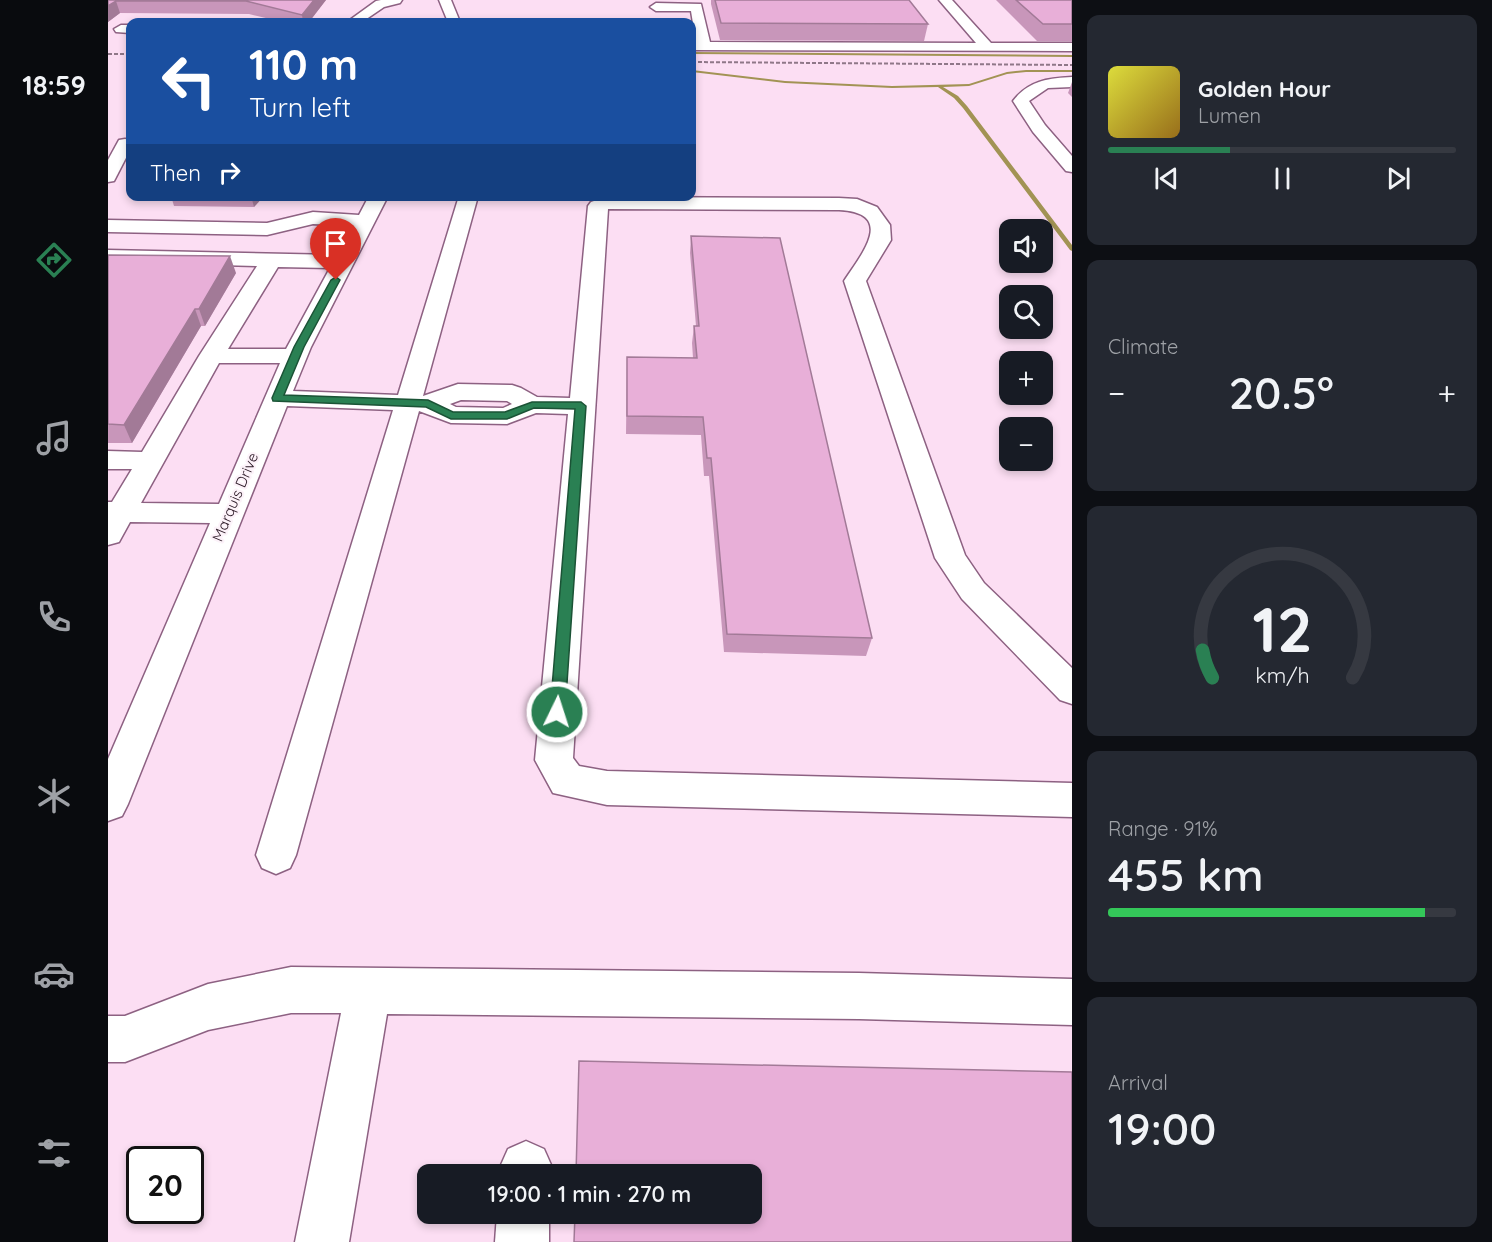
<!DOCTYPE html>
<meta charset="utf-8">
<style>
:root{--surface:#171b24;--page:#242831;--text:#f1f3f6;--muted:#9ea1a6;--line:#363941;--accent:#2a8053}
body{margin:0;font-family:Quicksand,sans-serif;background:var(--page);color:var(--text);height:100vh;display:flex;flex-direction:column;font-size:22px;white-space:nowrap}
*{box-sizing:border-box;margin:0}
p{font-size:20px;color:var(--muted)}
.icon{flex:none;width:33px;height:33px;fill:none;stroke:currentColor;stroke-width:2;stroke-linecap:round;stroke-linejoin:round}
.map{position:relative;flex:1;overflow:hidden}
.drawer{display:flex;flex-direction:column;gap:15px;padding:15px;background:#0d0f14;width:420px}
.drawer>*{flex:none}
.hud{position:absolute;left:18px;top:18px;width:570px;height:183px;border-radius:12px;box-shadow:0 3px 9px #0003;background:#1a4fa0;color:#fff;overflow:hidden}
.tools{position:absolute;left:891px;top:219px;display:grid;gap:12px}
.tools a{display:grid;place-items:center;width:54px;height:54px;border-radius:12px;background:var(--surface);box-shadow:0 3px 9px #0003;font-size:30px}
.speed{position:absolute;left:18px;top:1146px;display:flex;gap:12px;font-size:30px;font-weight:700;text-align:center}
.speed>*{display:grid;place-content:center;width:78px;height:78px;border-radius:50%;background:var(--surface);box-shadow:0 3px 9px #0003;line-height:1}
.speed .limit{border:3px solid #111;border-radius:9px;background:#fff;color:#111}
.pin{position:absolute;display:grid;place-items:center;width:51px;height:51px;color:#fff;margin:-62px -26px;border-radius:50% 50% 50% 0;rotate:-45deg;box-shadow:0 0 6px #0007}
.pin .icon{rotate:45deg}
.me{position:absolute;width:66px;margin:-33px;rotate:4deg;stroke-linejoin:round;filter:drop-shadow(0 0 4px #0008)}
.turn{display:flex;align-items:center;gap:21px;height:126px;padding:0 24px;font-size:27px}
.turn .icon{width:78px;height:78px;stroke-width:2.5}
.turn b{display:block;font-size:42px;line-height:51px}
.then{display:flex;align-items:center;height:57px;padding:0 24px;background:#0003;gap:12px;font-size:22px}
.big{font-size:45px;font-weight:600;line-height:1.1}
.drawer .tile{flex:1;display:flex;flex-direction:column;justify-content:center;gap:9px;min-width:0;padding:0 21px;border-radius:12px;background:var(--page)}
.drawer .dial{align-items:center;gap:0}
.dial svg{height:156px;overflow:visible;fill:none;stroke:var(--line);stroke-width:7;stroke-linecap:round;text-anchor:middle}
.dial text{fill:var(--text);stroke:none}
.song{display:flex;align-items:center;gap:18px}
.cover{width:72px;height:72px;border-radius:9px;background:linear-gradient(135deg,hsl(60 70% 55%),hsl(40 70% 35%))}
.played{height:6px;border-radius:3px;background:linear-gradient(90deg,var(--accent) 35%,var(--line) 35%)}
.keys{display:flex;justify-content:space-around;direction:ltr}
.heat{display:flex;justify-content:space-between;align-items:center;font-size:33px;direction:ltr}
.charge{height:9px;border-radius:4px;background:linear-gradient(90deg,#34c759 91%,var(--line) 0)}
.trip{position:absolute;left:309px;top:1164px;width:345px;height:60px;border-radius:12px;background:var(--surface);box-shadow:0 3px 9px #0003;font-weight:600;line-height:60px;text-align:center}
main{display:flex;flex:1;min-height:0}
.dock{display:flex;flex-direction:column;width:108px;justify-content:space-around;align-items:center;background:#090b0e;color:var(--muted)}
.dock .icon{width:42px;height:42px}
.dock .on{color:var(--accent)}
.dock b{font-size:27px;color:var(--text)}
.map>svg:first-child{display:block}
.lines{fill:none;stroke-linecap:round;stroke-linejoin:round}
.stream{fill:#a29354;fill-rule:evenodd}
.minor-casing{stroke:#8d6182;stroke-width:3}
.minor{fill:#fff;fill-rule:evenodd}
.rail{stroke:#8f7788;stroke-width:2;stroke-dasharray:4 2;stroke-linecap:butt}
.wall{fill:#c896ba}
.shaded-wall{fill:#a27a97}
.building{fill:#e8afd8;stroke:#a27a97;stroke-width:1.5}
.route{fill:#2a8053;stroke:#1b5336;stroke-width:1.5}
.labels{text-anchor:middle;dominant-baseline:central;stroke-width:4.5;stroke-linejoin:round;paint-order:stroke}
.street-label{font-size:15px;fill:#271522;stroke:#fcf2f9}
</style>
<main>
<nav class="dock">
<b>18:59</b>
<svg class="icon on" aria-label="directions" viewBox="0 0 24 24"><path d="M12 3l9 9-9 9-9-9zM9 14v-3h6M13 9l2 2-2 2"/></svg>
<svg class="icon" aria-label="music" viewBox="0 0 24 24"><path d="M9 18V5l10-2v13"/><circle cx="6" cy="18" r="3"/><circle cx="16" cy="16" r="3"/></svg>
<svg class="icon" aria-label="phone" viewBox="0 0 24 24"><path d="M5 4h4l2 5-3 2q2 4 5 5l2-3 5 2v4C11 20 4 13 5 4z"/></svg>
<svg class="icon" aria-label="climate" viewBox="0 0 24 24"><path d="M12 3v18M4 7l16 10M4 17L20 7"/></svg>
<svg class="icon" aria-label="car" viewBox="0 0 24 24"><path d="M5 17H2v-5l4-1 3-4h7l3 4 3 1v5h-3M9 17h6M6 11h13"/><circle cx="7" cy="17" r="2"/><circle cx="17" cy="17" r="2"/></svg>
<svg class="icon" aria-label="filters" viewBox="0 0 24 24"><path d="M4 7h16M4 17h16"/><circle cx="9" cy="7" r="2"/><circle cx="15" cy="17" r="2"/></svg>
</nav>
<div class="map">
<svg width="964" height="1242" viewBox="0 0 964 1242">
<rect width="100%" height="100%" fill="#fcdef3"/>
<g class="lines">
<g class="stream">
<polygon points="584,52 964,55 964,57 584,54"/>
<polygon points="584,70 677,81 784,86 861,84 899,72 918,70 964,70 964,72 918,72 899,74 861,86 835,87 850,96 859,106 964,245 964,251 962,250 855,108 846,98 830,87 784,88 677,83 584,72"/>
</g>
<g class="minor-casing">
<g id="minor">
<polygon points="273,0 294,0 292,3 276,7 254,22 239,22 268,1"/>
<polygon points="331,0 343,0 352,22 340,22"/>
<polygon points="831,0 844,0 883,43 964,43 964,51 584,50 584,42 588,42 583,11 548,11 542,7 548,3 593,4 602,42 868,43"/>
<polygon points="13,25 22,25 22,33 8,32 6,29"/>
<path d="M964,77V87L940,88L921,101L937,125L964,156V172L958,171L925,132L905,101C920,81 940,78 964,77Z"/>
<polygon points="17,139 22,140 22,150 6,181 0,182 0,160 11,140"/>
<path d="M261,196H280L203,347L185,391L290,395L351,196H370L315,396L350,384L404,385L413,388L429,397L462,398L480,206L483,202L498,197L731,198L749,199L769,207L782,225L783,240L758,281L857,555L876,583L964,668V704L952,700L854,599L827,558L736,281C753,255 789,213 731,210L500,209L465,758L471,766L499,771L964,783V817L499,805L445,793L427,760L460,414L428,413L399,424L343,423L311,411L188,855L182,868L168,874L154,868L148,855L285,410L179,406L20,804L14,816L0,821V759L102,523L22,522L11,542L0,545V502H4L24,469H0V451L34,452L91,356L149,266L0,262V250L229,255L245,226L205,224L159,235L0,232V220L159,223L205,212L251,215ZM170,267L222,268L178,349H120ZM111,363H172L111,504L33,503ZM353,400L399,401L404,404L395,408L348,407L342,404Z"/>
<polygon points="183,967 751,973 964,979 964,1025 751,1019 279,1014 241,1242 187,1242 233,1013 183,1013 100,1030 17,1062 0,1062 0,1016 17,1016 100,984"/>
<polygon points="418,1141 436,1149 444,1167 443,1174 393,1174 392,1167 400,1149"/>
<polygon points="389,1214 441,1214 441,1242 387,1242"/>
</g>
</g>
<use href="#minor" class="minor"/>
<g class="rail">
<polyline points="0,54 22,54"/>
<polyline points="584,62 964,65"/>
</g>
</g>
<g class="wall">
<polygon points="0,0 218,0 201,22 175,22 141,14 12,13 0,22"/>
<polygon points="603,0 801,0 820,24 816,41 612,40 603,4"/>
<polygon points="888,0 964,0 964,41 929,41"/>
<polygon points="964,82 964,97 960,93"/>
<polygon points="63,196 156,196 146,207 66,206"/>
<polygon points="583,236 764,638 758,656 616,652 601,476 596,476 593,435 518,434 519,357 585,358 584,343 586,326 588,326 582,253"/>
<polygon points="0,255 128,273 97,326 93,326 24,443 0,443"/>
</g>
<g class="shaded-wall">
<polygon points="206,0 218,0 201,22 195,22 194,15"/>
<polygon points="8,1 12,13 0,22 0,6"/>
<polygon points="143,196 156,196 146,207"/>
<polygon points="122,256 128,273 97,326 91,309"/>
<polygon points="87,309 93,326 24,443 16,425"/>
</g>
<g class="building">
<polygon points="0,0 206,0 194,15 138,1 8,1 0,6"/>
<polygon points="607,0 801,0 820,24 613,23"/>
<polygon points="908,0 964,0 964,24 935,24"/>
<polygon points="583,236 672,238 764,638 619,634 603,458 599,458 595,417 519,416 519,357 589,358 586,326 591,326"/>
<polygon points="0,255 122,256 91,309 87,309 16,425 0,424"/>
<polygon points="471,1061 964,1072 964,1242 466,1242 467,1214 644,1214 644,1174 468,1174"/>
</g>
<polygon class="route" points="228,277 232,280 196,347 176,395 320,400 345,412 397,412 424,402 473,402 478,406 457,712 455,717 444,717 442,712 467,409 426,408 399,419 343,419 318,407 165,401 164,398 186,347 223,280"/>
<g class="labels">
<g class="street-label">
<text transform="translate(127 497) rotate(-67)">Marquis Drive</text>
</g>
</g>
</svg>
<div class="tools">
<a><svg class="icon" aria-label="sound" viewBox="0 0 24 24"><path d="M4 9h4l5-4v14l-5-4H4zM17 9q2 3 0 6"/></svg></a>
<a><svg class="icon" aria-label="search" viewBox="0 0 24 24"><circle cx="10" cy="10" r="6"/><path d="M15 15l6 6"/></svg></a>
<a>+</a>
<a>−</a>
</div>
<div class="speed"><div class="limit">20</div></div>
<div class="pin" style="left:228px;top:280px;background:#d93025"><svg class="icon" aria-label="arrive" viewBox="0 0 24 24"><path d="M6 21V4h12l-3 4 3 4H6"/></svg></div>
<svg class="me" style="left:449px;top:712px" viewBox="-20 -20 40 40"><circle r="17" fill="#2a8053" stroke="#fff" stroke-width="3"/><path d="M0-11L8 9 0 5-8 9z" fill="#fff"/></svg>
<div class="trip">19:00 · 1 min · 270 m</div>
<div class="hud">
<div class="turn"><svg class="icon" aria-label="left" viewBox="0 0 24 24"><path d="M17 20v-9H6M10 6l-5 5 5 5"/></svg><div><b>110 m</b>Turn left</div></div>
<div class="then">Then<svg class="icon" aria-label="right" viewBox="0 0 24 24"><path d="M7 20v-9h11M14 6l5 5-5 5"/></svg></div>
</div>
</div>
<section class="drawer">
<div class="tile">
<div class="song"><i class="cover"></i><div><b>Golden Hour</b><p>Lumen</p></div></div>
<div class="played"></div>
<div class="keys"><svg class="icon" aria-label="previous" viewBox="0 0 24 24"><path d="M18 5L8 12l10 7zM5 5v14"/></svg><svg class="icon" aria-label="pause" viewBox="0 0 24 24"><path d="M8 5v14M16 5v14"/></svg><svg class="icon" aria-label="next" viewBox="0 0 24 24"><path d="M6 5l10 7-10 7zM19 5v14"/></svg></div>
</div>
<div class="tile"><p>Climate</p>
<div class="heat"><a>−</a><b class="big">20.5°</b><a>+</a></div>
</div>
<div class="tile dial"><svg viewBox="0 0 100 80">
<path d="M14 69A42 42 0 1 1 86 69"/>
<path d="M14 69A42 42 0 0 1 9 55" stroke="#2a8053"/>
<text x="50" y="56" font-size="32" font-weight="700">12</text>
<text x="50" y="72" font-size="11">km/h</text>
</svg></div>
<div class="tile"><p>Range · 91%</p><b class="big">455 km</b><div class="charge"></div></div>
<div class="tile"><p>Arrival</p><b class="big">19:00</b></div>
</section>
</main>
